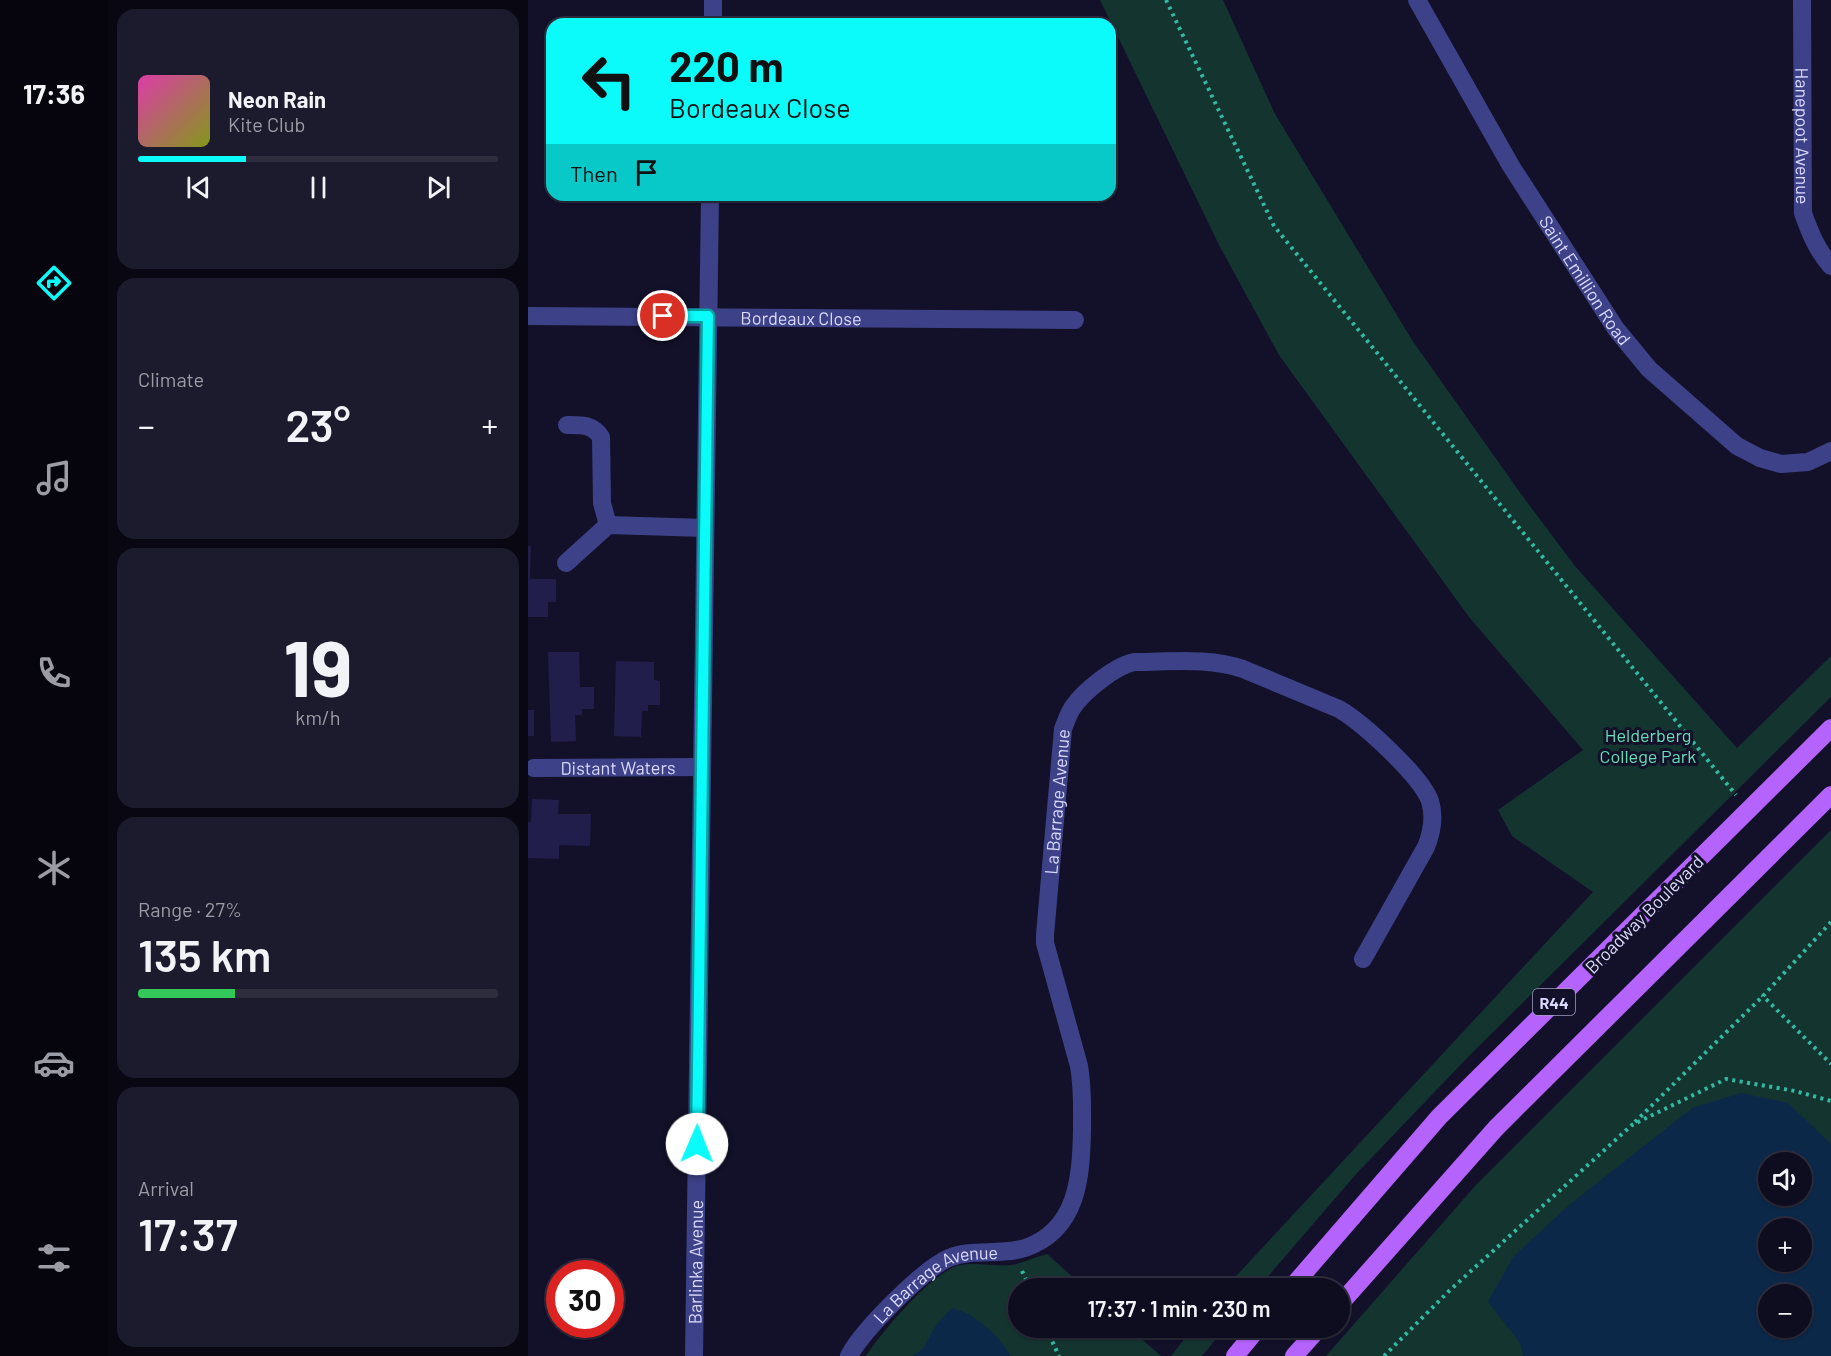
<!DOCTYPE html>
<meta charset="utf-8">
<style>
:root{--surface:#0e0d20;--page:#1c1b2d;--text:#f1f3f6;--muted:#9b9ca5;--line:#2e2d3e;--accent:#0bfafa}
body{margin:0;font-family:Barlow,sans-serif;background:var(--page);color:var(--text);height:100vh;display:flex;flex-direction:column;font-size:22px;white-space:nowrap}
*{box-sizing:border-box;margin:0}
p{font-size:20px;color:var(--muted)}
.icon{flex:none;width:33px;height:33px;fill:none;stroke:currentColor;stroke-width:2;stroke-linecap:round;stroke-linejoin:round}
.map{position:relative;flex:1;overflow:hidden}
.panel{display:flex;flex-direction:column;gap:9px;padding:9px;background:#080712;width:420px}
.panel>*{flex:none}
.hud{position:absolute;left:18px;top:18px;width:570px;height:183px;border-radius:18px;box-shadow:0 2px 4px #0004,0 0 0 2px var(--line);background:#0bfafa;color:#111;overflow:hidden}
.buttons{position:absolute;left:1230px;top:1152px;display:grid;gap:12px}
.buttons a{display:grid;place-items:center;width:54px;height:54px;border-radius:50%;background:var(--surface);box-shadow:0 2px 4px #0004,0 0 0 2px var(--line);font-size:30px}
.speed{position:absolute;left:18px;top:1260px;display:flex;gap:12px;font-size:30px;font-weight:700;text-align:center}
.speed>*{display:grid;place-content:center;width:78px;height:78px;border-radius:50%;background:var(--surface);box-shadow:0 2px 4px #0004,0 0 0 2px var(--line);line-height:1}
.speed .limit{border:9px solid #d22;background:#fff;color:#111}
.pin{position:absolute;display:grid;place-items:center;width:51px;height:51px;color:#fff;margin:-26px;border:3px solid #fff;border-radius:50%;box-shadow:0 2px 6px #0007}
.me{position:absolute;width:66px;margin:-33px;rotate:1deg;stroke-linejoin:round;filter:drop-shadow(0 0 4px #0008)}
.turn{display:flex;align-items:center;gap:21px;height:126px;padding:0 24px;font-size:27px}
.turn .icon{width:78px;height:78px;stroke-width:2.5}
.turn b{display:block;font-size:42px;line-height:51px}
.then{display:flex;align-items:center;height:57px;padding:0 24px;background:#0003;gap:12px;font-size:22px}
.big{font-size:45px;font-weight:600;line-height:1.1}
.panel .tile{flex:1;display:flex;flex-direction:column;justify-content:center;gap:9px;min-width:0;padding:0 21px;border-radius:18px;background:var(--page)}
.panel .dial{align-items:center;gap:0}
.dial b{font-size:78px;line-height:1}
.song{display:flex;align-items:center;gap:18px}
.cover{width:72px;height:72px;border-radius:9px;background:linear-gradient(135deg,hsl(320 70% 55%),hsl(70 70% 35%))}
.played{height:6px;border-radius:3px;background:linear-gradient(90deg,var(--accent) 30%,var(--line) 30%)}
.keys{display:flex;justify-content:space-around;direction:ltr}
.heat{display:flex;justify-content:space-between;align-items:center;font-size:33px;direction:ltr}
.charge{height:9px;border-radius:4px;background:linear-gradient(90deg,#34c759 27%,var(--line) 0)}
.trip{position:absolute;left:480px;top:1278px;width:342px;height:60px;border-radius:30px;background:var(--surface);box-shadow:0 2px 4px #0004,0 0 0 2px var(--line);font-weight:600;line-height:60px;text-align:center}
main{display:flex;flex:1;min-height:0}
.menu{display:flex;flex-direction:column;width:108px;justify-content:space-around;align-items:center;background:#06050d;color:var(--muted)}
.menu .icon{width:42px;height:42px}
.menu .on{color:var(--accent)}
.menu b{font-size:27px;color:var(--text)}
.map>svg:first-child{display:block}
.green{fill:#143430;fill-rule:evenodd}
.water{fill:#0c2848;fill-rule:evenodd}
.building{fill:#221e4b}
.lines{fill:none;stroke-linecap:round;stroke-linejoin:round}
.path{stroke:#33baa5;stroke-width:4;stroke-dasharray:3 4.5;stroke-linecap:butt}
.street{stroke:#3d4288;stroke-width:18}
.primary{stroke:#b464fc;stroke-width:18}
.route-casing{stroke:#07a2a2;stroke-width:15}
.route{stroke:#0bfafa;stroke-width:10}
.labels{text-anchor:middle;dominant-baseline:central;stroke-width:6;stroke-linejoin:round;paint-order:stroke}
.shield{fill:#13112a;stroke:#a09ebe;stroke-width:1.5}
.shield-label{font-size:16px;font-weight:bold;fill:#dcdbfe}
.street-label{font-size:18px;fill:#dcdbfe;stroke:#13112a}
.park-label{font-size:18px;fill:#67dfb5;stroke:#13112a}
</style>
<main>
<nav class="menu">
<b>17:36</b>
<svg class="icon on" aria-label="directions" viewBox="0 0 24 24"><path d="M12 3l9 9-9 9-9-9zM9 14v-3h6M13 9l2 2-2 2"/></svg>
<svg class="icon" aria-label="music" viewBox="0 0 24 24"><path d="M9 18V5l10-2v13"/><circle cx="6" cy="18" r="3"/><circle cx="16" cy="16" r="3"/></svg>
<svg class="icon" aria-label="phone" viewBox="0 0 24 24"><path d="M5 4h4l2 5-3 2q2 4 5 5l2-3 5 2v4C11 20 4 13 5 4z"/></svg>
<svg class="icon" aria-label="climate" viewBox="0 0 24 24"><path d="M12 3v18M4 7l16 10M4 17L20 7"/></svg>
<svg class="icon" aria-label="car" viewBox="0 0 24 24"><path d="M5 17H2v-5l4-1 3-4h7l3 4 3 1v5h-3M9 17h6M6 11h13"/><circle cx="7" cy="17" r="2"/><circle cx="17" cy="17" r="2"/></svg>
<svg class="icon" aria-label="filters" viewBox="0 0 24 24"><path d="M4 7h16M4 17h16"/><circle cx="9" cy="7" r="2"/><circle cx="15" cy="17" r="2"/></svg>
</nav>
<section class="panel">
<div class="tile">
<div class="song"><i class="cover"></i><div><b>Neon Rain</b><p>Kite Club</p></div></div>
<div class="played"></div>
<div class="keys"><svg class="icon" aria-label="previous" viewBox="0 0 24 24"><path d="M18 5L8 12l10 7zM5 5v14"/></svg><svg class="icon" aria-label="pause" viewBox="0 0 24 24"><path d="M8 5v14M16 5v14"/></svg><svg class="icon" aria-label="next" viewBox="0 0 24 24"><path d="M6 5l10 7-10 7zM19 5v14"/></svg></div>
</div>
<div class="tile"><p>Climate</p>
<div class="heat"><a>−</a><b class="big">23°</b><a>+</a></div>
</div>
<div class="tile dial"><b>19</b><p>km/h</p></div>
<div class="tile"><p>Range · 27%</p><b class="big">135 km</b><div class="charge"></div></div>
<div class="tile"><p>Arrival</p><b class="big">17:37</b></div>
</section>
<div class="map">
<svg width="1303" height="1356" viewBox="0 0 1303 1356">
<rect width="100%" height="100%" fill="#13112a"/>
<g class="green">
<polygon points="572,0 695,0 747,114 884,340 993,494 1047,566 1209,748 1303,656 1303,697 941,1056 829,1173 730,1288 697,1288 1065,892 984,836 970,810 1055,750 941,617 751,355 691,245"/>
<path d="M1303,830V1356H798L948,1185ZM1240,1162H1274V1196H1240ZM1240,1228H1274V1262H1240ZM1240,1294H1274V1328H1240Z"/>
<path d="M519,1254L557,1288H490V1328H601L633,1356H338C353,1333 406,1269 433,1265C449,1262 469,1267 483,1265C495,1263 507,1257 519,1254Z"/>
<polygon points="665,1328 697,1328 674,1356 643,1356"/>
</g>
<g class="water">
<path d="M1213,1093L1260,1103L1303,1144V1356H995L992,1343L960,1302L985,1257L1040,1206L1164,1108ZM1240,1162H1274V1196H1240ZM1240,1228H1274V1262H1240ZM1240,1294H1274V1328H1240Z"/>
<path d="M424,1308C447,1313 471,1336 483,1356H384L395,1349L408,1325Z"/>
</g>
<g class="building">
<polygon points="0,546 3,546 2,579 28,579 28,602 20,602 20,617 0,617"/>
<polygon points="20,652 51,652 52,687 66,687 66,709 54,709 54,715 47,715 48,741 23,742"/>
<polygon points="88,661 126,662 126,680 132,681 132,705 120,705 120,711 114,711 113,737 86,736"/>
<rect x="0" y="710" width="6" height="26"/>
<polygon points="4,799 31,800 30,814 63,814 62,846 31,845 31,859 0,858 0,822 3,822"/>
</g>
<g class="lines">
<g class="path">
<polyline points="638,0 746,226 1208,795"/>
<polyline points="1303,922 1235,996 1303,1064"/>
<polyline points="1107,1122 1235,996"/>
<polyline points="494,1271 502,1288"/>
<polyline points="518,1328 531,1356"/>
<polyline points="856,1356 922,1290 1104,1125 1198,1079 1267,1091 1303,1101"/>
</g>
<g class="street">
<path id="s1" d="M889,0L983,166L1088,329L1121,369L1209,446L1232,458L1253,464L1280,462L1303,451"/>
<path id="s2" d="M1274,0L1275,213C1282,233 1289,250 1303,266"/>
<polyline points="185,24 185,0"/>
<path id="s3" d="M0,316L547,320"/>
<path d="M39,425C53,425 64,424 73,437L74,503L80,525"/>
<polyline points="38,563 80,525 177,528"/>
<path id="s4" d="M6,768L174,767"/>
<path id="s5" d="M166,1356L182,195"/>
<path id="s6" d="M321,1356C334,1331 395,1269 421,1258C445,1248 472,1256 497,1248C550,1230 553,1177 554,1130C554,1108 555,1088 551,1066L517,943V935L535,729C538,722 540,714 545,707C556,691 587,666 606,662C642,662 681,657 715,669L811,709C835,723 893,776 902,801C907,817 904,832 898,847L835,959"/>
</g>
<g class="primary">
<polyline points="763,1288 911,1117 1303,728"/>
<polyline points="812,1304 968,1128 1303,795"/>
<polyline points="707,1356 730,1328"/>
<polyline points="766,1356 791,1328"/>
</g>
</g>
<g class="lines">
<g class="route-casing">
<polyline id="route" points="135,316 180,316 169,1144"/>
</g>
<use href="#route" class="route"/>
</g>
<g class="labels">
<rect class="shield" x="1005" y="989" width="42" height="26" rx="4.5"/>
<g class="shield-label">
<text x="1026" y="1002">R44</text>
</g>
<g class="street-label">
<text stroke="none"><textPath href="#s2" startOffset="136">Hanepoot Avenue</textPath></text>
<text stroke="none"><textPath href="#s1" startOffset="327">Saint Emillion Road</textPath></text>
<text stroke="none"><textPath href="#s3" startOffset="273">Bordeaux Close</textPath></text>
<text stroke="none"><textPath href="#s4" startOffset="84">Distant Waters</textPath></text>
<text stroke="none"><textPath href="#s6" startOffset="693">La Barrage Avenue</textPath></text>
<text transform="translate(1116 914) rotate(-45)">Broadway Boulevard</text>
<text stroke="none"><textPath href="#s5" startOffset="94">Barlinka Avenue</textPath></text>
<text stroke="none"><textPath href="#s6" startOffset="118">La Barrage Avenue</textPath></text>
</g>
<g class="park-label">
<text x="1120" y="735">Helderberg<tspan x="1120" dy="21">College Park</tspan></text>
</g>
</g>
</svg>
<div class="buttons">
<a><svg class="icon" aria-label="sound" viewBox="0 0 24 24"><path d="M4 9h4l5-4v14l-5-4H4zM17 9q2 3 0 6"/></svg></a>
<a>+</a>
<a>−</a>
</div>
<div class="speed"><div class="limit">30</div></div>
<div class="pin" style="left:135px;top:316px;background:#d93025"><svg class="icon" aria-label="arrive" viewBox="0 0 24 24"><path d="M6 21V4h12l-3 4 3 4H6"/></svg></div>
<svg class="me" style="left:169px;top:1144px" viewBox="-20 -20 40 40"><circle r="19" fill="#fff"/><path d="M0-13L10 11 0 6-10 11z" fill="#0bfafa"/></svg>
<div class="trip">17:37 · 1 min · 230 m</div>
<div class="hud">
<div class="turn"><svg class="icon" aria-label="left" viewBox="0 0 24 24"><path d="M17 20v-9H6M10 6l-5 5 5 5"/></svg><div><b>220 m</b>Bordeaux Close</div></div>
<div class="then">Then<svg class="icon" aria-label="arrive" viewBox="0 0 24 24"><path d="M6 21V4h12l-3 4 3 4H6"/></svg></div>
</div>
</div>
</main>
